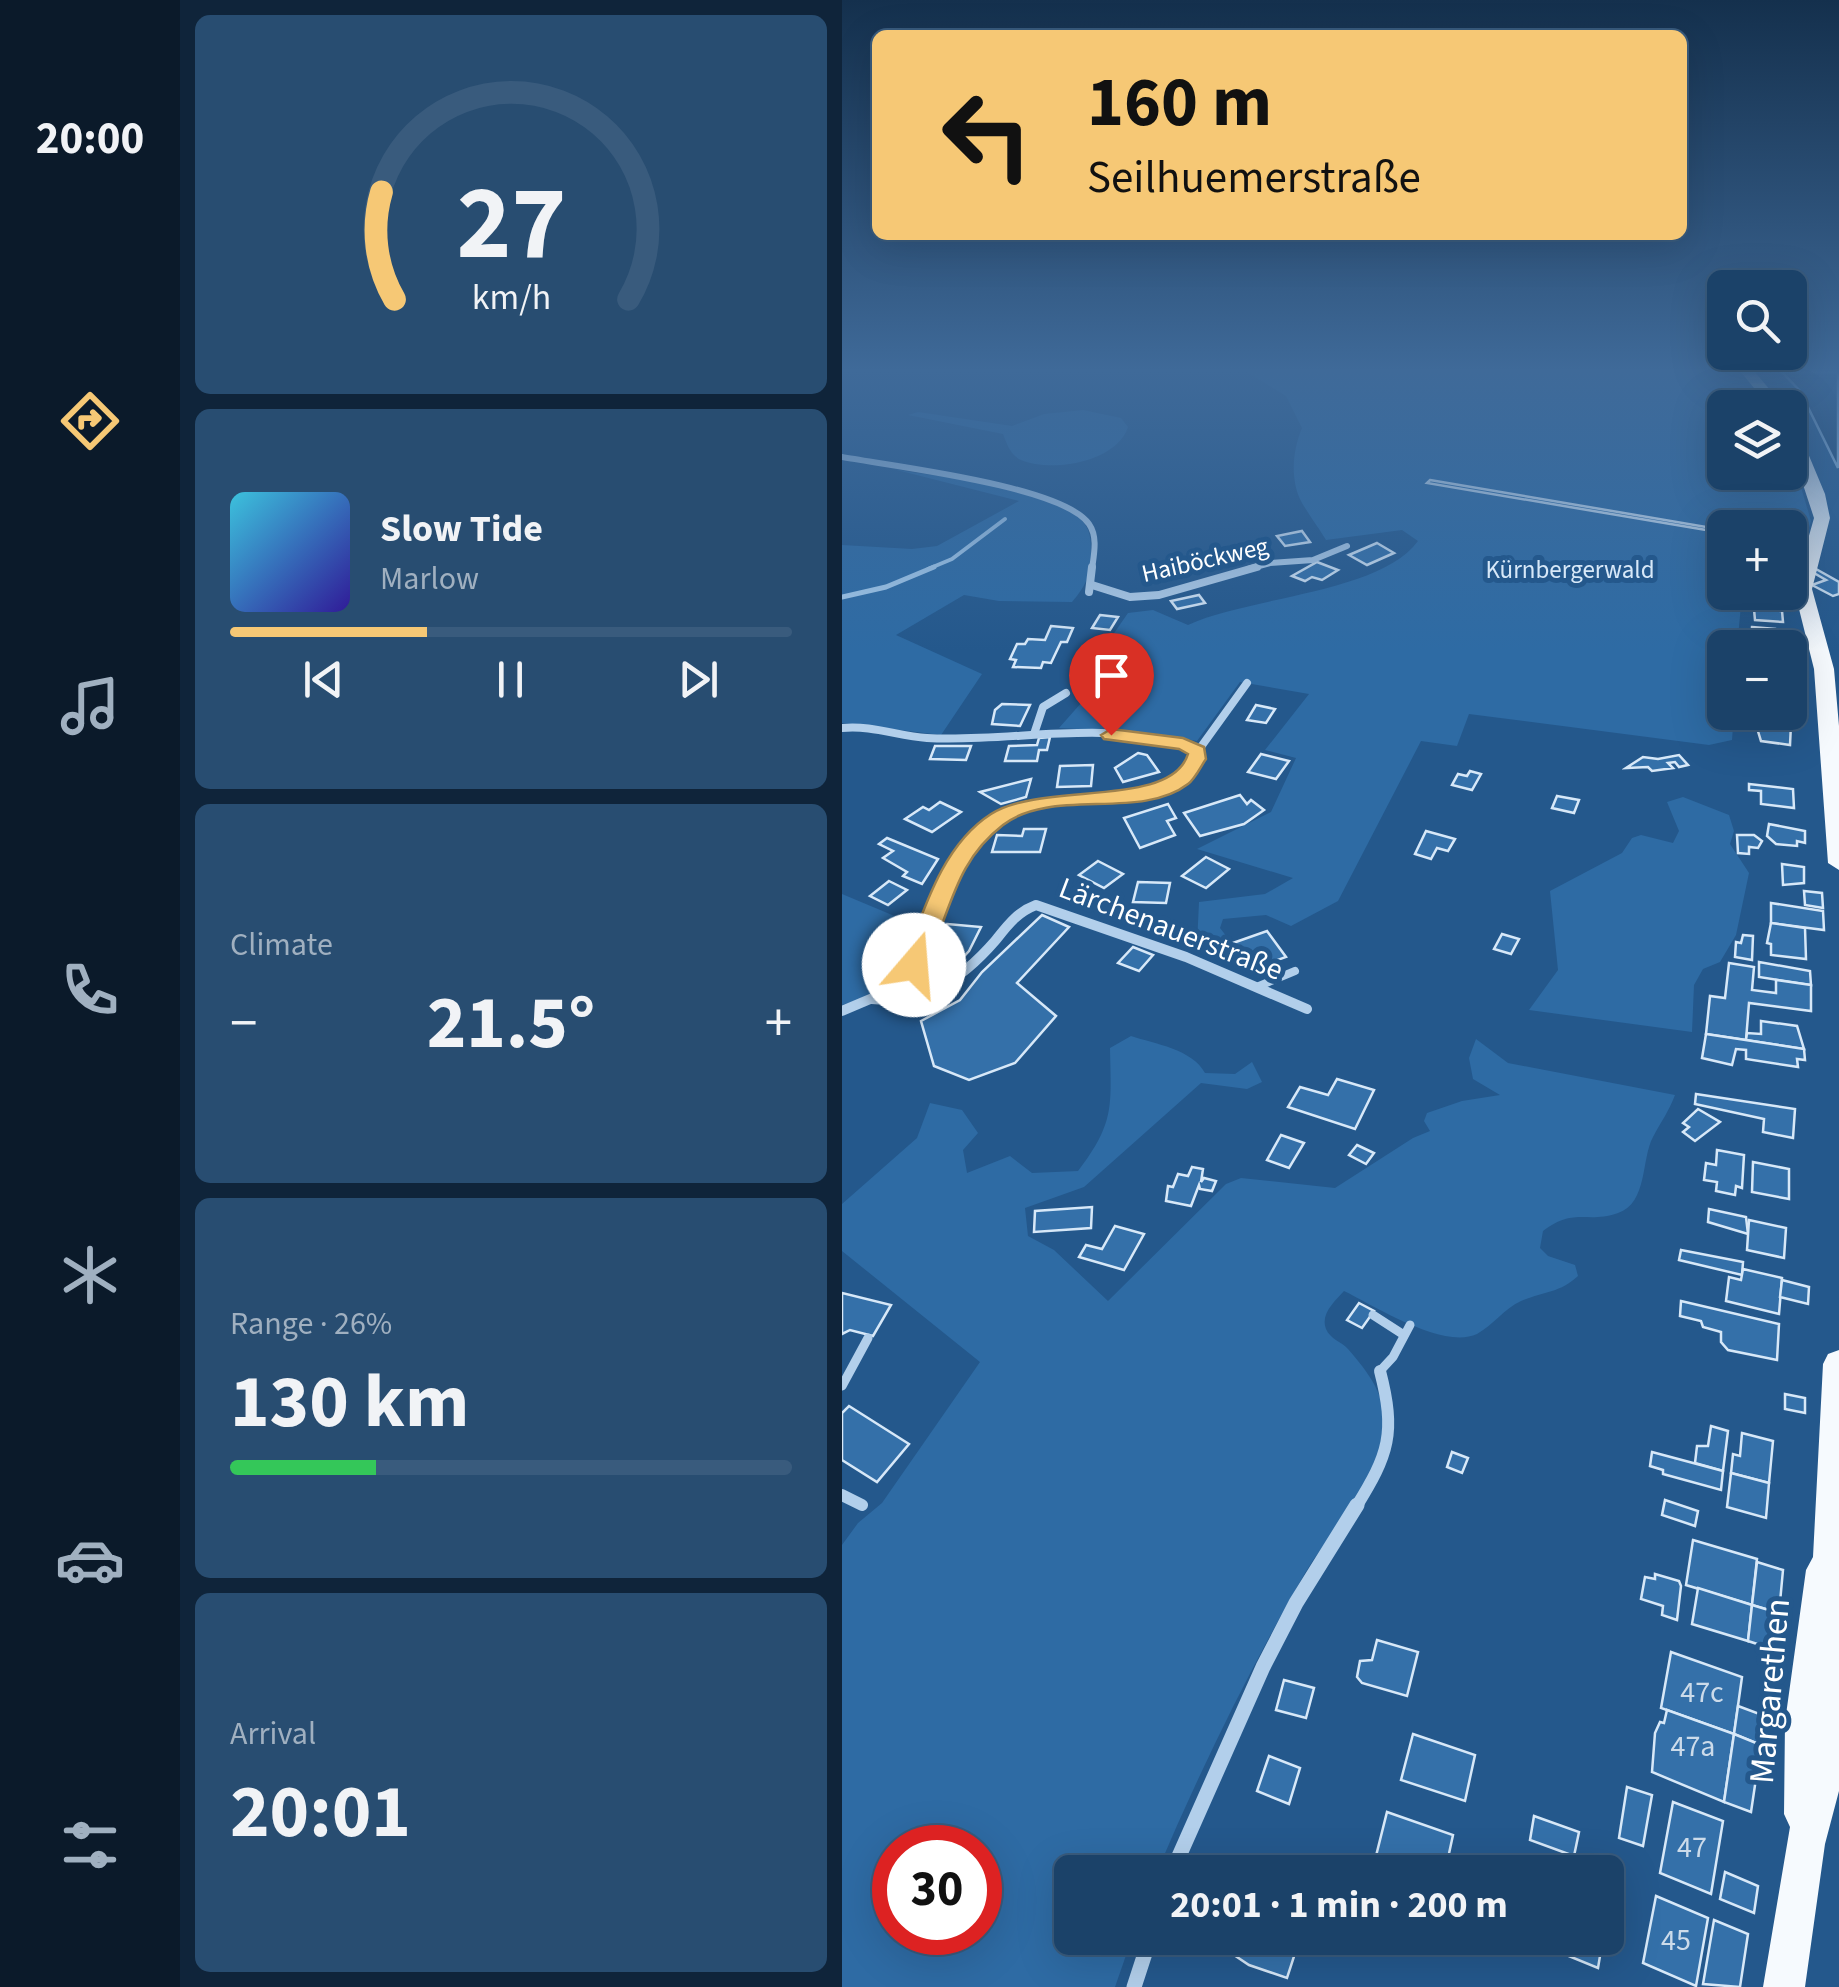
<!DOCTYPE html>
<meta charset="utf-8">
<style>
:root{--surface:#1b4269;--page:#284d71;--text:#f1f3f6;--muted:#a0b0c0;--line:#395b7d;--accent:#f6c875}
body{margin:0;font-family:"Source Sans 3",sans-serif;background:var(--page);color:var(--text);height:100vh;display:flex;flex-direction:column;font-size:38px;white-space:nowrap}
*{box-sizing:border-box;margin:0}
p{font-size:32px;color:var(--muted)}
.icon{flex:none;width:55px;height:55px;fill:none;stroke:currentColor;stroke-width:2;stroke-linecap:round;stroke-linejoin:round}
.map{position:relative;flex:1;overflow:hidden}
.side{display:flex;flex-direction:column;gap:15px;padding:15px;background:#0f243a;width:662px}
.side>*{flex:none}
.hud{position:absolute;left:30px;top:30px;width:815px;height:210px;border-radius:15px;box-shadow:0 10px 40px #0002,0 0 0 2px var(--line);background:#f6c875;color:#111;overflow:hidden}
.tools{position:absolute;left:865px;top:270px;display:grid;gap:20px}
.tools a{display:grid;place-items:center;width:100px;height:100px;border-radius:15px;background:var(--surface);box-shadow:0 10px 40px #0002,0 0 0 2px var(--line);font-size:50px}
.speed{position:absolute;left:30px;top:1825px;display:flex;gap:20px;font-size:50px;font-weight:700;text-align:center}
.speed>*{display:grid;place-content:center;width:130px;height:130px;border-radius:50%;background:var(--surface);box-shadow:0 10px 40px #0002,0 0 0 2px var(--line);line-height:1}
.speed .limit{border:15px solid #d22;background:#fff;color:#111}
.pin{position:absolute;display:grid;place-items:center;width:85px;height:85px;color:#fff;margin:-102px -42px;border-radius:50% 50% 50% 0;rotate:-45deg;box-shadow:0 0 10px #0007}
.pin .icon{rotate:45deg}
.me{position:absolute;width:110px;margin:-55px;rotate:18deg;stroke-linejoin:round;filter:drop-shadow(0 0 8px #0008)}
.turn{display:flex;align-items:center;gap:35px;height:210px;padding:0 50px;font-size:45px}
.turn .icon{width:130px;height:130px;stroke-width:2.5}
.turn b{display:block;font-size:70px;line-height:85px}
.big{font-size:75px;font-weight:700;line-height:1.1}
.side .card{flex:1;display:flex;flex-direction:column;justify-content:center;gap:15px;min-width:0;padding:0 35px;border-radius:15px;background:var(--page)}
.side .dial{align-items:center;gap:0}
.dial svg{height:260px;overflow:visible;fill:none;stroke:var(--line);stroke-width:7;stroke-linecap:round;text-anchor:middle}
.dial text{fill:var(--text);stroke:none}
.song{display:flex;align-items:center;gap:30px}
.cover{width:120px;height:120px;border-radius:15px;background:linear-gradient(135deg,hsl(190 70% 55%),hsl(250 70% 35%))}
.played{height:10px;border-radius:5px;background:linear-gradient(90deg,var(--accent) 35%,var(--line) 35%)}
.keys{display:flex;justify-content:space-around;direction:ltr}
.heat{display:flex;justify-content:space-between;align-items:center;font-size:55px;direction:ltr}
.charge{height:15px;border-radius:8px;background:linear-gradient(90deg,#34c759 26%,var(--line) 0)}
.trip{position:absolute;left:212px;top:1855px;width:570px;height:100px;border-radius:15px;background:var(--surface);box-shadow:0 10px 40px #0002,0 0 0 2px var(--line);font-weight:700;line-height:100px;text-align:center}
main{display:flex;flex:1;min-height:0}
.tabs{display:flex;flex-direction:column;width:180px;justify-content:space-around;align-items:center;background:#0b1a2a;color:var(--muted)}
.tabs .icon{width:70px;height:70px}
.tabs .selected{color:var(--accent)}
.tabs b{font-size:45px;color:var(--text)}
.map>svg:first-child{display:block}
.green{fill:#2e6ba4;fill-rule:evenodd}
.water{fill:#19426c;stroke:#a6cbec;stroke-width:2.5}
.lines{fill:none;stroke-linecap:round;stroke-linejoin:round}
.stream-far1{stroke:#a6cbec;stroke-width:4}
.stream{stroke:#a6cbec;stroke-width:5}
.building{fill:#3470a9;stroke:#d7e8f8;stroke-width:2.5}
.lane-far1{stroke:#b2cfeb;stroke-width:8}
.lane{stroke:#b2cfeb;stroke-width:9}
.street-far4{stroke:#b2cfeb;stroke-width:6}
.street-far3{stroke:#b2cfeb;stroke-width:8}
.street-far2{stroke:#b2cfeb;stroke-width:10}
.street-far1{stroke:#b2cfeb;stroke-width:12}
.street{stroke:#b2cfeb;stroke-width:15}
.primary{fill:#f6fafe;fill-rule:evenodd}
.route{fill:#f6c875;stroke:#a0824c;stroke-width:2.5}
.labels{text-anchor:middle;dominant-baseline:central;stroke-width:10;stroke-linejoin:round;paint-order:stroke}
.far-street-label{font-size:25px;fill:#fff;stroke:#24588c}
.far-park-label{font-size:25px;fill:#d7e8f8;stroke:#24588c}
.street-label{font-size:30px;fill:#fff;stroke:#24588c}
.near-number-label{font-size:30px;fill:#ccdbea}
.near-street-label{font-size:35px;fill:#fff;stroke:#24588c}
</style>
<main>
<nav class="tabs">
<b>20:00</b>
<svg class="icon selected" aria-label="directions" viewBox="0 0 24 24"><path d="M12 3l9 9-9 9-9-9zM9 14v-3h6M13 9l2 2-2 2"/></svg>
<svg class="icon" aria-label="music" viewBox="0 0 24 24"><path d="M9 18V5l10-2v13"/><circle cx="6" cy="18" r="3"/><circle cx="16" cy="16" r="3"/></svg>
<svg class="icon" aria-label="phone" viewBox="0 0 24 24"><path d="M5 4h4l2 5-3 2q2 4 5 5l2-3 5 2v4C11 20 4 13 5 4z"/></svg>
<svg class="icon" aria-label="climate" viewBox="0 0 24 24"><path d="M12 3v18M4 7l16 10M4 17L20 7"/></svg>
<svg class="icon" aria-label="car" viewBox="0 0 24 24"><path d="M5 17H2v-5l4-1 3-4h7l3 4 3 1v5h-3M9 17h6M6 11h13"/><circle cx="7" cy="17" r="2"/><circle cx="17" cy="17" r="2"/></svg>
<svg class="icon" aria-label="filters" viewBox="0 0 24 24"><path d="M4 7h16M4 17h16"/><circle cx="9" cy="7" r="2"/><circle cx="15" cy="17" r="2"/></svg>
</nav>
<section class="side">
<div class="card dial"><svg viewBox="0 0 100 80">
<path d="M14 69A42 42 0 1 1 86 69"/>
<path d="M14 69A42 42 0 0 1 10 36" stroke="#f6c875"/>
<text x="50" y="56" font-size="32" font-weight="700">27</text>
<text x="50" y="72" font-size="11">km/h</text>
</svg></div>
<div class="card">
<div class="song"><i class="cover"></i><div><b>Slow Tide</b><p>Marlow</p></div></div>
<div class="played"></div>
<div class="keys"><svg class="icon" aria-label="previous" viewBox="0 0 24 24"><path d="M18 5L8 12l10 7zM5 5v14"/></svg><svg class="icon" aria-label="pause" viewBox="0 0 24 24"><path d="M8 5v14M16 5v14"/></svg><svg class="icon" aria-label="next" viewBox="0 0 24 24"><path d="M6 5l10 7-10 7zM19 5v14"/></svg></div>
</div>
<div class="card"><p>Climate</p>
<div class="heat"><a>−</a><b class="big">21.5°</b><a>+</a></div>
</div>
<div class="card"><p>Range · 26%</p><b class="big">130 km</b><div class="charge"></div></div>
<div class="card"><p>Arrival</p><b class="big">20:01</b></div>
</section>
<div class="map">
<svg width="997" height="1987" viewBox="0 0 997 1987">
<rect width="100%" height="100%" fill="#24588c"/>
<g class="green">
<path d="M405,372H900L928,407L882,408V472H948V450L969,521L948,588V528H882V592L913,593L900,595L895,647L882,648V712L892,713L890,740L867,745L627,714L615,746L579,741L496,901L449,926L424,915L381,919L378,928L385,937L355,945L357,902L423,894L451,878L355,849L429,812L454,758L423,750L467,694L398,682L355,741L310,733L217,728L286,650L268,639L286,613L311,610L346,625C405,597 539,593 576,541L560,530L484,540C477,528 462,508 458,499C448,477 451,449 460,428L444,396Z"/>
<path d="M241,410L279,418L286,427C275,462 210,473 179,460C168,455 165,444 161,434L66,415L76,412L170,426L202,414Z"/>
<path d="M51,469C101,479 209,483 242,523C249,532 249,543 249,553C249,574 244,586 230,602L157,601L122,595L54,635L140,674L99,735L0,723V545L70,549L95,546L177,501Z"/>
<polygon points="841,797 887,815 892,831 888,844 907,873 894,935 878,962 861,969 852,985 850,1032 687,1010 716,970 708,891 780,853 790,838 799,835 831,843 837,831 825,802"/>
<path d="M0,894L74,925C61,970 47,991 0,1005Z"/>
<path d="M289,1036C313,1044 350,1049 363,1073L393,1074L410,1062L420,1082L405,1089L359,1083L242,1187L183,1208L186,1236L212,1250L266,1301L384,1184L399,1178L493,1188L571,1138L588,1131L582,1121L585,1113L620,1101L658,1095L631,1079L627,1058L634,1039L666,1063L833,1095C827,1111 819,1122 811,1137C799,1159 806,1203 776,1213C745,1224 733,1207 701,1231L698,1248L706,1256L733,1265L736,1276C718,1293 700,1292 679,1301C662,1309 651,1325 635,1334C601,1350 533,1306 502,1291C493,1301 478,1314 484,1329C488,1339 500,1342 506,1349C533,1380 551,1406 539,1451C526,1496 486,1534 463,1573C407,1670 358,1770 315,1872H230V1938H290L273,1987H0V1545L16,1523L40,1503L138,1362L0,1251V1204L75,1138L88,1103L120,1110L136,1133L121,1150L125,1173L168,1156L190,1173L236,1171C273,1122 269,1107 268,1048ZM52,1848H138V1932H52Z"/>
</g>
<polygon class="water" points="940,372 996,372 996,468 958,391"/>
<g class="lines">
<polyline class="stream-far1" points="86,569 110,559 163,519"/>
<polyline class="stream" points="0,597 44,587 92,567"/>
</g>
<g class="building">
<polygon points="588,480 882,530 882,533 585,483"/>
<polygon points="460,531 468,542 443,546 435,536"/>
<polygon points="535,543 552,553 525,565 507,555"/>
<polygon points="475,562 496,570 480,580 470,577 463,581 450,576"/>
<polygon points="974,569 997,582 997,594 991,596 970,585 984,580 972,573"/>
<polygon points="357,595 363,603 335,609 329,601"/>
<polygon points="912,609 940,611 941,622 913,620"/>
<polygon points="258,615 276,617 268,630 250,628"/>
<polygon points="209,626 231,628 225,642 219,642 209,663 201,662 199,668 171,667 174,660 168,659 175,644 183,644 186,639 203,640"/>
<polygon points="910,627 933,629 933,636 945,637 946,648 909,648"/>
<polygon points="160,704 188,705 178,726 150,724 153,710"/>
<polygon points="414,705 433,709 424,723 405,720"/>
<polygon points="929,722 949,724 948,745 919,741 915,728 929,729"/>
<polygon points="208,737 205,750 197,750 195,761 163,761 167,746 195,745 197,738"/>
<polygon points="93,746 129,746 124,760 88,759"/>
<polygon points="296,753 305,755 317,772 281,782 273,768"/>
<polygon points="419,754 447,761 434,779 406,772"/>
<polygon points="837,755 846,765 837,767 833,762 826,763 831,768 810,771 806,767 784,768 801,757 816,759"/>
<polygon points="251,765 249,786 215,787 218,766"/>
<polygon points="628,771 639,774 630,790 610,785 616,774 625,776"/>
<polygon points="189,779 184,797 159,804 138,792"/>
<polygon points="907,784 951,789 952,808 919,804 919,791 907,790"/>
<polygon points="398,795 405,804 409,800 422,810 402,824 358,836 342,813"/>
<polygon points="715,796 737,800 732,813 710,808"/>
<polygon points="98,802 119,812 90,832 63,819 81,807 87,810"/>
<polygon points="326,804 334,818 325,821 333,835 298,848 282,818"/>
<polygon points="927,824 963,831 963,843 955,841 955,846 934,844 925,836"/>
<polygon points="182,829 204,829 198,852 150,852 155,835 180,836"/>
<polygon points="584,831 613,839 606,851 595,848 589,859 573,854"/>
<polygon points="895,835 912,835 920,841 916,848 907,847 907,854 896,853"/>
<polygon points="45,838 96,859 80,884 61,876 65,872 41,858 51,851 37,844"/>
<polygon points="364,857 387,869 364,888 340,876"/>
<polygon points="256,861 281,874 262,888 237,875"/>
<polygon points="940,864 962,867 962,883 941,885"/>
<polygon points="47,881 65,890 46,905 28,896"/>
<polygon points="296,882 328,883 324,903 291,902"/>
<polygon points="962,891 980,893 981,908 963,905"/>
<polygon points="929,903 981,911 982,930 929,923"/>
<polygon points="200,915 227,927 175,983 214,1016 173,1063 127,1080 92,1066 79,1021 118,1000 140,972"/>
<polygon points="929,923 963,928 964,959 929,955 929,944 925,943"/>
<polygon points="105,924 139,927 127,951 113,966 86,963"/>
<polygon points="425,931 444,957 408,970 396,954 378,961 371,950"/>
<polygon points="660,934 677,939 669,954 652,949"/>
<polygon points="901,935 911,936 910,960 893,957 894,942 899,943"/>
<polygon points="291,947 311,955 297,971 276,963"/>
<polygon points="917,962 968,971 969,985 917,977"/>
<polygon points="887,963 912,967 910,990 934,993 934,980 969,985 969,1011 907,1003 904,1040 864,1034 868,996 883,998"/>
<polygon points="919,1021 955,1026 962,1049 904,1040 905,1033 919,1034"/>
<polygon points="864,1034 962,1049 963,1060 955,1059 956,1067 904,1059 904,1050 894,1049 890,1065 860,1058"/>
<polygon points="495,1079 532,1090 513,1129 446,1107 458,1087 486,1095"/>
<polygon points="854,1094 953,1109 951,1138 921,1132 922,1119 853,1104"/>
<polygon points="856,1109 878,1122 853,1141 841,1132 847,1127 841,1123"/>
<polygon points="439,1135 462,1143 447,1168 425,1160"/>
<polygon points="515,1145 532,1153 524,1164 507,1155"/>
<polygon points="875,1150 902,1155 900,1188 894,1186 893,1195 874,1191 875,1182 862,1180 864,1163 874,1165"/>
<polygon points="911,1162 947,1169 947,1199 910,1192"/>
<polygon points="350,1167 361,1169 359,1182 362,1178 374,1181 370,1191 358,1189 357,1185 349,1206 324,1201 326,1186 331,1187 336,1174 346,1176"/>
<polygon points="250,1207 249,1228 192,1232 193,1211"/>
<polygon points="867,1209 904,1217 906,1234 866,1222"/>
<polygon points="907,1220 944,1228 942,1258 905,1250"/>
<polygon points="273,1226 302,1234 282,1270 237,1257 244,1245 260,1249"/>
<polygon points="839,1250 901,1262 900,1275 837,1260"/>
<polygon points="901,1269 940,1278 937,1314 884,1301 887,1277 899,1280"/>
<polygon points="940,1280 967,1287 966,1304 938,1297"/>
<polygon points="0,1293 49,1305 31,1336 8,1330 0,1334"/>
<polygon points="839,1301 937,1324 935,1360 886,1350 879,1342 879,1332 861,1327 859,1321 838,1316"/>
<polygon points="517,1303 532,1311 520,1328 505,1320"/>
<polygon points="943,1394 963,1398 963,1413 943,1409"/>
<polygon points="7,1406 67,1444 35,1482 0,1460 0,1413"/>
<polygon points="869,1426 886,1431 881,1471 853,1463 855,1446 866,1446"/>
<polygon points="900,1433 931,1441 927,1483 889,1473 891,1454 898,1456"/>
<polygon points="610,1452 626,1458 620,1473 605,1467"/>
<polygon points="810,1452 881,1471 879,1490 821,1474 821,1470 808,1466"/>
<polygon points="889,1473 927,1483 924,1518 885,1507"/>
<polygon points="823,1500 856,1511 853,1526 820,1515"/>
<polygon points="851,1540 915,1559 910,1605 844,1585"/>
<polygon points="915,1562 941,1570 937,1613 910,1605"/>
<polygon points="813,1574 837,1581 839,1586 835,1620 820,1615 821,1606 799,1599 803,1577 813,1579"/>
<polygon points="856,1588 910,1605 906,1641 850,1624"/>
<polygon points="910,1605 940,1614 937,1651 906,1641"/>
<polygon points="535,1640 576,1652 565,1696 520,1683 515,1677 518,1661 530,1660"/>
<polygon points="829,1652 900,1677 892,1734 819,1708"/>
<polygon points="442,1680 472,1688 464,1718 434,1710"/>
<polygon points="896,1706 923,1716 919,1745 892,1734"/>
<polygon points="825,1710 892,1734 882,1802 810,1772 813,1733 818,1722 822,1723"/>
<polygon points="571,1734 633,1755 623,1801 559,1780"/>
<polygon points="892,1734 919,1745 909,1812 882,1802"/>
<polygon points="427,1756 458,1768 447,1804 415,1791"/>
<polygon points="785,1787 810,1795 801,1846 777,1838"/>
<polygon points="831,1802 881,1821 869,1894 818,1873"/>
<polygon points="545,1812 611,1835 603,1872 568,1872 533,1860"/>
<polygon points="692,1816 737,1832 732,1856 688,1840"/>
<polygon points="883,1872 916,1886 912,1913 878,1899"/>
<polygon points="814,1896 866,1918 854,1986 801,1963"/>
<polygon points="872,1920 906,1934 898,1987 861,1984"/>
<polygon points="398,1938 458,1938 445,1978 407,1965 392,1955"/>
<polygon points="709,1938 761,1938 756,1968 707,1948"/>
</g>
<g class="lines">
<polyline class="lane-far1" points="417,986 453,971"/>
<g class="lane">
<polyline points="531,1315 562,1335"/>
<polyline points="538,1371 551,1357 568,1325"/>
<polyline points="0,1386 26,1338"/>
</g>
<g class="street-far4">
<path d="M0,457C49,466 221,486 247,524C256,537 252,554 250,569"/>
<polyline points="406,569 428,563 471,560 505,546"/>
</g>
<g class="street-far3">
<polyline points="250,585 288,597 317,595 415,567"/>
<polyline points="247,592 250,567"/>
<path d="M0,728C30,725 56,736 85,738C176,743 269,716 356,751L405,683"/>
<polyline points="192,734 201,707 224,693"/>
<path d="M160,815C219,785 330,823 356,751"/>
</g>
<g class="street-far2">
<path d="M30,999C83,1004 119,980 153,941C165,926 175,912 194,905L344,957L465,1009"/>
<polyline points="0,1011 40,994 67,972 108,871 136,834 165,813"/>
</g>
<g class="street-far1">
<polyline points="0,1495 20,1505"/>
<path d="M514,1507C547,1454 554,1433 538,1371"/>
</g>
<g class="street">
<polyline points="330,1872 421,1667 454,1603 515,1505"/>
<polyline points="292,1987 308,1938"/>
</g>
<g class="primary">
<polygon points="899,372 913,372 943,408 928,408"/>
<polygon points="948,423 955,427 983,494 988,518 970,589 992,669 997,726 997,870 986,863 972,669 952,589 972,518 948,445"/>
<polygon points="997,1350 997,1791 983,1844 963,1987 921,1987 948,1827 942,1814 943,1722 964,1570 971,1557 981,1364 986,1354"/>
</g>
</g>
<linearGradient id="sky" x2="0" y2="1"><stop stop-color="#14304d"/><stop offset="0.57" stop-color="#3f6a99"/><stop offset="1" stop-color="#3f6a99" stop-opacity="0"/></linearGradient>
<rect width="997" height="650" fill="url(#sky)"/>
<path class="route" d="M269,729L341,738L362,747L364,759C359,766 353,779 346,784C298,821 210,787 161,825C109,865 109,918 80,970H65L61,965C81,913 99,846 149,814C200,781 329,809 346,754L337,749L262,739L259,735Z"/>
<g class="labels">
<g class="far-street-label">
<text transform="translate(363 560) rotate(-13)">Haiböckweg</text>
</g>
<g class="far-park-label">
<text x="728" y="570">Kürnbergerwald</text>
</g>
<g class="street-label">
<text transform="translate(329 929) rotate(21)">Lärchenauerstraße</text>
</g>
<g class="near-number-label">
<text x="860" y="1692">47c</text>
<text x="851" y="1746">47a</text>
<text x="850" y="1847">47</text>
<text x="834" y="1940">45</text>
</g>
<g class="near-street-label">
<text transform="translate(928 1691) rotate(-85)">Margarethen</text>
</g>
</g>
</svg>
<div class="tools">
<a><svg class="icon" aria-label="search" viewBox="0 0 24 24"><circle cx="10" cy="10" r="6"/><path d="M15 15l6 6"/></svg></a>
<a><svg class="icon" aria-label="layers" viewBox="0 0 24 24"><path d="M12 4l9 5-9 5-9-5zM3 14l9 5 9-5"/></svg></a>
<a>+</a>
<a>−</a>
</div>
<div class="speed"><div class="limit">30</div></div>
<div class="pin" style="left:269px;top:735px;background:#d93025"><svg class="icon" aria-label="arrive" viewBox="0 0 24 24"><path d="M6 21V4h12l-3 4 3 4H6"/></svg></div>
<svg class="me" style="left:72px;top:965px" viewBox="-20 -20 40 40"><circle r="19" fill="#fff"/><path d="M0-13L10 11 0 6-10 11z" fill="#f6c875"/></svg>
<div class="trip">20:01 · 1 min · 200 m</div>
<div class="hud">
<div class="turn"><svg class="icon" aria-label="left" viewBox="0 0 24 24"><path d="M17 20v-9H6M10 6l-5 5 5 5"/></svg><div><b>160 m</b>Seilhuemerstraße</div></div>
</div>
</div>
</main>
